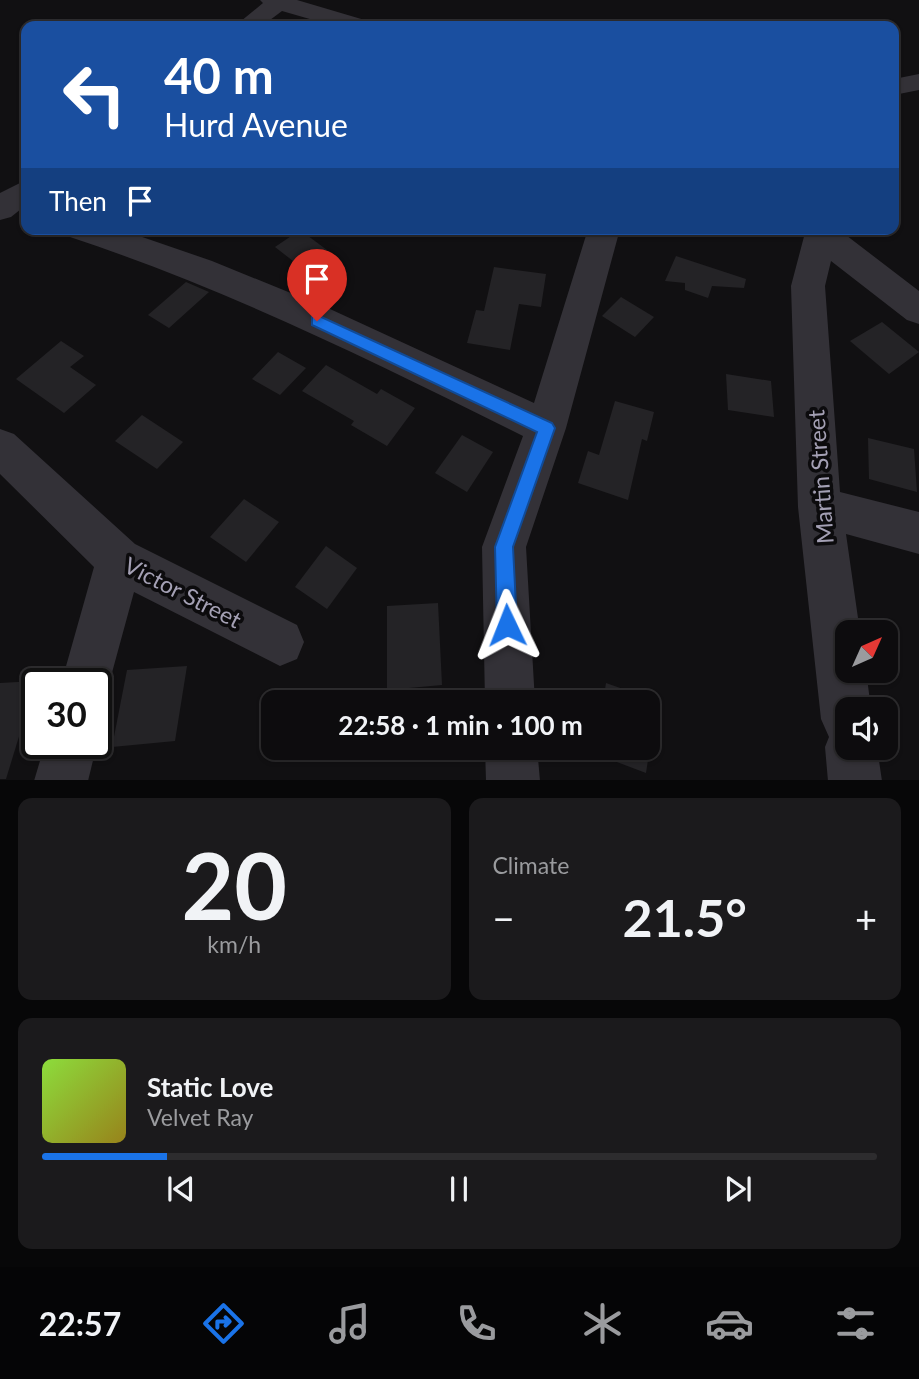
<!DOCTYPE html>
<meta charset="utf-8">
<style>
:root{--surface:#0d0c0e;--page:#1b1a1c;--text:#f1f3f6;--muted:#9a9b9e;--line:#2d2c2e;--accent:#1a73e8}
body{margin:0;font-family:Lato,sans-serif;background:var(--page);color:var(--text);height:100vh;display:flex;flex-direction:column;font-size:26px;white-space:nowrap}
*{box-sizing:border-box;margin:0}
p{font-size:23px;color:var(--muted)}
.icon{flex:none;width:38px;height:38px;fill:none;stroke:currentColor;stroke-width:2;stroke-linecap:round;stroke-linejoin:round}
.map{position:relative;height:780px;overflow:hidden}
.side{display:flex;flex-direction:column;gap:18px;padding:18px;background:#070708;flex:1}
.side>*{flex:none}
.hud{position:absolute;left:21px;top:21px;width:878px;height:214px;border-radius:14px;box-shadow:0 2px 5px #0004,0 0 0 2px var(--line);background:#1a4fa0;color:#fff;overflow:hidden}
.needle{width:46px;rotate:45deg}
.controls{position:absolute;left:835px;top:620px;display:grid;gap:14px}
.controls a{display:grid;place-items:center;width:63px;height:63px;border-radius:14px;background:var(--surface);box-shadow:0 2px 5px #0004,0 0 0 2px var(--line);font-size:35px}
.speed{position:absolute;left:21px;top:668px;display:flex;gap:14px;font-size:35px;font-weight:700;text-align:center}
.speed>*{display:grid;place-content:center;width:91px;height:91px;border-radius:50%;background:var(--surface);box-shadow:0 2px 5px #0004,0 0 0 2px var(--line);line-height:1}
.speed .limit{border:4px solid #111;border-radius:10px;background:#fff;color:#111}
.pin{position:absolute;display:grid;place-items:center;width:60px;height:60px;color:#fff;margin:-72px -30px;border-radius:50% 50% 50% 0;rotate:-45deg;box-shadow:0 0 7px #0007}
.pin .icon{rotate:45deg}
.me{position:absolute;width:77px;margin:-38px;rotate:358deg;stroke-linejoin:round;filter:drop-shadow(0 0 5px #0008)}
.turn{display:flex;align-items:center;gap:24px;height:147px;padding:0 28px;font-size:32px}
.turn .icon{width:91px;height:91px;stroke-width:2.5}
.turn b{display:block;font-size:49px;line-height:60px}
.then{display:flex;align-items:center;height:66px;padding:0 28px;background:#0003;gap:14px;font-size:26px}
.big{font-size:52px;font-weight:700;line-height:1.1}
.side .tile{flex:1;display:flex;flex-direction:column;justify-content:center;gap:10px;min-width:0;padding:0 24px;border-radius:14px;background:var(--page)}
.side .dial{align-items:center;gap:0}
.dial b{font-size:91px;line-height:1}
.song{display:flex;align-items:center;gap:21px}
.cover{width:84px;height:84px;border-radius:10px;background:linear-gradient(135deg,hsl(90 70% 55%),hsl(50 70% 35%))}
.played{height:7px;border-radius:4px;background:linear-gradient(90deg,var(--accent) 15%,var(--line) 15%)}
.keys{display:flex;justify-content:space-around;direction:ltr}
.heat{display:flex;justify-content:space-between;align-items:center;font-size:38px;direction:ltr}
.side .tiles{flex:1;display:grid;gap:18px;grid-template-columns:1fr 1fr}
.tile:last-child{grid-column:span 2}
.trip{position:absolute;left:261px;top:690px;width:399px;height:70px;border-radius:14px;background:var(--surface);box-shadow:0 2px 5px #0004,0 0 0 2px var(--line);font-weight:700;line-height:70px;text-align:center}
.tabs{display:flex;height:112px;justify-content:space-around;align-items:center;background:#050506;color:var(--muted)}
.tabs .icon{width:49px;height:49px}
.tabs .selected{color:var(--accent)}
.tabs b{font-size:32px;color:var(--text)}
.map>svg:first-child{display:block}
.building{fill:#242326}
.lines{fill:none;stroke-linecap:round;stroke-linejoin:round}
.minor{fill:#333137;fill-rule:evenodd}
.route{fill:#1a73e8;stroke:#114b97;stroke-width:2}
.labels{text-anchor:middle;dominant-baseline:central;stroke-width:7;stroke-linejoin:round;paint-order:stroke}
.street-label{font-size:23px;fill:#a4a0b4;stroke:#0c0b0d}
</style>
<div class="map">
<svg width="919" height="781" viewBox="0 0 919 781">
<rect width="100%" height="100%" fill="#111012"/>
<g class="building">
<polygon points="300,230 327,250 302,268 275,247"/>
<polygon points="676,256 746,279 744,288 712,286 708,298 685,290 685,283 665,281"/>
<polygon points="494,267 546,274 541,307 519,304 510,350 467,343 476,310 484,311"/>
<polygon points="186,282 209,292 169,328 148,315"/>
<polygon points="621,297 654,317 635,337 602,316"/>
<polygon points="882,322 919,352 889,374 850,341"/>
<polygon points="61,341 84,356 70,367 96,385 64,413 16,379"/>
<polygon points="278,352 306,368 280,395 252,379"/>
<polygon points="326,365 377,394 381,389 415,408 387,446 351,425 354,421 302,391"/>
<polygon points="726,374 771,381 774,417 728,410"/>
<polygon points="615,401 654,412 647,441 642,439 628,500 578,483 588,451 599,455"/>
<polygon points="142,415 183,442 157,469 115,441"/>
<polygon points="462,435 493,452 467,492 435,473"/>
<polygon points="868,438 914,449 917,492 869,479"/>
<polygon points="244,499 279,522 246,562 210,537"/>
<polygon points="326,546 357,568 327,609 295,587"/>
<polygon points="438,603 442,685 387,690 387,606"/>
<polygon points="187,666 175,741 112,747 127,670"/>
<polygon points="36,681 6,779 0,779 0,683"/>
<polygon points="606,683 657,701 646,773 593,753 594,747 648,747 648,702 603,702"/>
</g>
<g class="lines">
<g class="minor">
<polygon points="260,0 297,0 368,21 371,26 334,26 282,11 262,26 235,26 263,3"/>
<polygon points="919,74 919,90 894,95 894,79"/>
<polygon points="26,180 26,205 11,217 0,220 0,193"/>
<path d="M65,229H119L212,261L330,309L534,403L588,229H620L566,428L526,547L535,702H485L482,547L523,436C375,362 227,289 70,237Z"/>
<polygon points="806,229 838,229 919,291 919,324 907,320 831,261 825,286 840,492 919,512 919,554 846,534 860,632 847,632 847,670 866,670 871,709 847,709 847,747 877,747 882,781 828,781 825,747 829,737 821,719 798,507 791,286"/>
<polygon points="0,429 14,434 135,544 297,625 304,642 297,659 280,666 134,592 104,702 96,705 96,684 61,684 94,567 0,474"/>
<polygon points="96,742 97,744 88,781 34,781 45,744"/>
<polygon points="485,747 537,747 540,781 486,781"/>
</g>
</g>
<polygon class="route" points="317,315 552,423 555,428 513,547 517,625 514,632 507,634 500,632 497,625 495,547 537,432 312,325 312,317"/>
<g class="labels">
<g class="street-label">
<text transform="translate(820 477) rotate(-94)">Martin Street</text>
<text transform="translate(183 592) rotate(27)">Victor Street</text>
</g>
</g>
</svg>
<div class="controls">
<a><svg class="needle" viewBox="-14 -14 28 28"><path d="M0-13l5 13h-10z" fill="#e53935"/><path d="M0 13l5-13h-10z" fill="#9a9b9e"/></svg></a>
<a><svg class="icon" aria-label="sound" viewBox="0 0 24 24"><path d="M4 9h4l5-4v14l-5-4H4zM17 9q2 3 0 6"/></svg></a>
</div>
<div class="speed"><div class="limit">30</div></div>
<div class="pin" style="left:317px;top:321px;background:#d93025"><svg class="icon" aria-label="arrive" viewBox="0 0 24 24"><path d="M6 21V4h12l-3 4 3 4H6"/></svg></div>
<svg class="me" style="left:507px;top:625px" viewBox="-20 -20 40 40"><path d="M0-17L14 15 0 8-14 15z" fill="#1a73e8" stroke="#fff" stroke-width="4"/></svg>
<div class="trip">22:58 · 1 min · 100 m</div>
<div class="hud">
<div class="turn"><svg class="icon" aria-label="left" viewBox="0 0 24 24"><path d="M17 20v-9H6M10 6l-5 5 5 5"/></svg><div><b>40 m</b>Hurd Avenue</div></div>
<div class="then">Then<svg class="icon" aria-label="arrive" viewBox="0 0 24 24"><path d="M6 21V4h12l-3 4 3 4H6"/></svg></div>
</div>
</div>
<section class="side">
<div class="tiles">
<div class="tile dial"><b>20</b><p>km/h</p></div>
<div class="tile"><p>Climate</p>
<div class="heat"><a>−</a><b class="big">21.5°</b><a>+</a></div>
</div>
<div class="tile">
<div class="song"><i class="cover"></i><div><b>Static Love</b><p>Velvet Ray</p></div></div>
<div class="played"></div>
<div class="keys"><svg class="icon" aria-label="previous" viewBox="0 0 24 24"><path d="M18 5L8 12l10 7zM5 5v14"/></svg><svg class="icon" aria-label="pause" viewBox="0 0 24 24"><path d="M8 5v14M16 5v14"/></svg><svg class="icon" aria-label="next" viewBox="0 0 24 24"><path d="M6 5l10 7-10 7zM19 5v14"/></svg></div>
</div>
</div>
</section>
<nav class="tabs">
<b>22:57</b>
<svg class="icon selected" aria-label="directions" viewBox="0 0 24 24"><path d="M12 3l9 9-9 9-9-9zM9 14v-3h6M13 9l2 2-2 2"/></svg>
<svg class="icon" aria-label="music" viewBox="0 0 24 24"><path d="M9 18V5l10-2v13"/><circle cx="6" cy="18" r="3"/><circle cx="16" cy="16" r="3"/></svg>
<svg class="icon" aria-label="phone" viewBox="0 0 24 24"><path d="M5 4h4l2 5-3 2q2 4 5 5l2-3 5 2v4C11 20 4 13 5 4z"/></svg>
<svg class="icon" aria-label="climate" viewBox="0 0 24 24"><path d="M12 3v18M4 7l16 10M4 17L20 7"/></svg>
<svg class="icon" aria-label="car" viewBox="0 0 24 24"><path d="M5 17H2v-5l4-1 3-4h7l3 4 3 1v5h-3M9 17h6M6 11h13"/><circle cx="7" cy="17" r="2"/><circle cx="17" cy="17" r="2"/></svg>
<svg class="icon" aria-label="filters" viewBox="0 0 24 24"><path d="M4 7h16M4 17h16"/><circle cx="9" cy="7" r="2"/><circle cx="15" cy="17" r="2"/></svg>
</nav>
